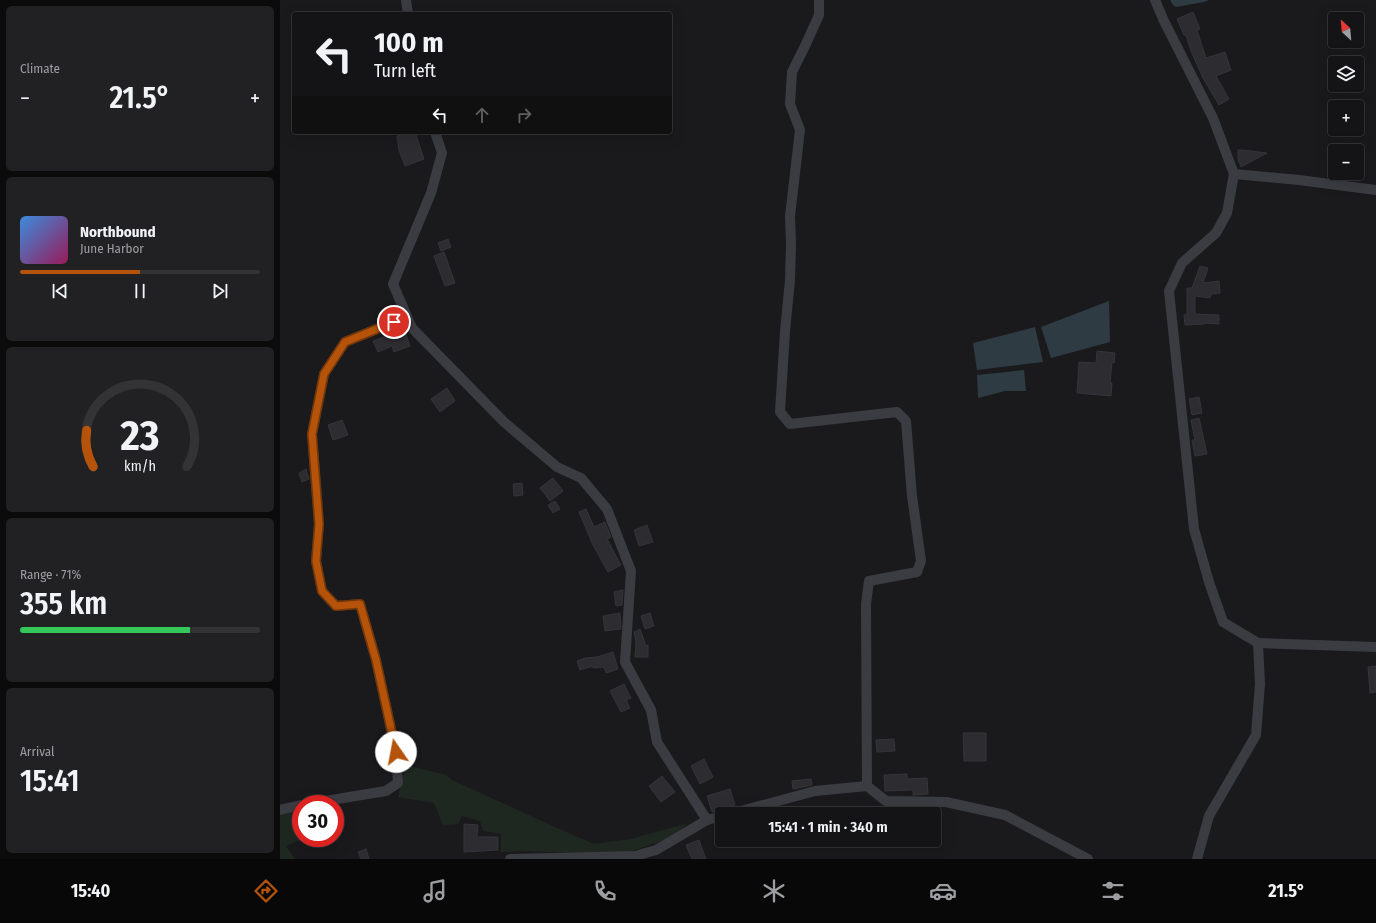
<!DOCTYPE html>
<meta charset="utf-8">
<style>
:root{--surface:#141416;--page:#212123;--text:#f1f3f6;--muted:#9d9ea1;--line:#333335;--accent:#b45309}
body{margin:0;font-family:"Fira Sans Condensed",sans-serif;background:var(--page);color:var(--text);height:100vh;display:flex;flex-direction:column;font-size:15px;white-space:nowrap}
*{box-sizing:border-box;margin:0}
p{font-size:13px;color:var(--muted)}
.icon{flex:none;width:22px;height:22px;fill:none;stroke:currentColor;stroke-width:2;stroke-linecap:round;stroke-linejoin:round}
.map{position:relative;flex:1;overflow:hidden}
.panel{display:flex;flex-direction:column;gap:6px;padding:6px;background:#0b0b0c;width:280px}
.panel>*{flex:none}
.banner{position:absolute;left:12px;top:12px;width:380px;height:122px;border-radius:4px;box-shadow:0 4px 16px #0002,0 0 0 1px var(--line);background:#141416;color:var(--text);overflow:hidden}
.needle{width:26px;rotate:334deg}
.tools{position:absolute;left:1048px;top:12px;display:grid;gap:8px}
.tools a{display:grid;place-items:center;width:36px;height:36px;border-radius:4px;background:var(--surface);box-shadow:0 4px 16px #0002,0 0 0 1px var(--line);font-size:20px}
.speed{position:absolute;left:12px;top:795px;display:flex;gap:8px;font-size:20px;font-weight:700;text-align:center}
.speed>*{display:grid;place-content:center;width:52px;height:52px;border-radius:50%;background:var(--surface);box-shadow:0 4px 16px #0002,0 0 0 1px var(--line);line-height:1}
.speed .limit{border:6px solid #d22;background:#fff;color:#111}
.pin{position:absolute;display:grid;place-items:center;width:34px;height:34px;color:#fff;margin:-17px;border:2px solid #fff;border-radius:50%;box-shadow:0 1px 4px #0007}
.me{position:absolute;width:44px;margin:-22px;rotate:348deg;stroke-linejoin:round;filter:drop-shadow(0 0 3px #0008)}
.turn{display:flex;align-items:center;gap:14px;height:84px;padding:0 16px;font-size:18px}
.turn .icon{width:52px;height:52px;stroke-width:2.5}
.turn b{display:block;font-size:28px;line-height:34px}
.lanes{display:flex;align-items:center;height:38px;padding:0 16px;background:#0003;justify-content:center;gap:20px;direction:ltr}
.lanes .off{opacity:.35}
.big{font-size:30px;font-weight:600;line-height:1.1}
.panel .tile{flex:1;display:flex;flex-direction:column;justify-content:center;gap:6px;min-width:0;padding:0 14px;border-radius:6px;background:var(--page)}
.panel .dial{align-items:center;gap:0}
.dial svg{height:104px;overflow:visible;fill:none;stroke:var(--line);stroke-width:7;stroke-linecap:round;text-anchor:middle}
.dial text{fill:var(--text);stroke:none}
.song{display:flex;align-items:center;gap:12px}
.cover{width:48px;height:48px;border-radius:6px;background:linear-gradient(135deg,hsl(210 70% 55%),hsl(330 70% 35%))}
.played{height:4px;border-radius:2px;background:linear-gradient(90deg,var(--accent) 50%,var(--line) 50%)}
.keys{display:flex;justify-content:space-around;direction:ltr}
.heat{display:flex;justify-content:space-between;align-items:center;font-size:22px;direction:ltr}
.charge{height:6px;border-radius:3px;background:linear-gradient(90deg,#34c759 71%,var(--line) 0)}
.trip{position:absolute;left:435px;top:807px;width:226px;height:40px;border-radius:4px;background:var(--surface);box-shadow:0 4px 16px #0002,0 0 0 1px var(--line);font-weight:600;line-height:40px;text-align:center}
.dock{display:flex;height:64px;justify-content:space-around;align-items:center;background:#080809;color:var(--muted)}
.dock .icon{width:28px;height:28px}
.dock .selected{color:var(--accent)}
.dock b{font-size:18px;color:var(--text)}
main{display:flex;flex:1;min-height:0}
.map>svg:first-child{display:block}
.green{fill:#1f2820}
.water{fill:#2f3b42}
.building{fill:#2d2d31;stroke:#343439}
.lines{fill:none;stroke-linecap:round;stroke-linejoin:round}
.street{stroke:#3b3c42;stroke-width:10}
.route-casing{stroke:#753606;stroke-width:10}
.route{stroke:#b45309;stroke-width:7}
</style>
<main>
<section class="panel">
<div class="tile"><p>Climate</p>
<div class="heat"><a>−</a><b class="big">21.5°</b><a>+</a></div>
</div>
<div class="tile">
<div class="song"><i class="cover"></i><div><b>Northbound</b><p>June Harbor</p></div></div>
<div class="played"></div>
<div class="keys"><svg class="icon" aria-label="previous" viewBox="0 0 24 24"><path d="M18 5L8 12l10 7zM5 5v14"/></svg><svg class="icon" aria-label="pause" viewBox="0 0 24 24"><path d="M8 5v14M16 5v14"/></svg><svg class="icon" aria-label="next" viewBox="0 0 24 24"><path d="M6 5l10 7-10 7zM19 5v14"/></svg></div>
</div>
<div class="tile dial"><svg viewBox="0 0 100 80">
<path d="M14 69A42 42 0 1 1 86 69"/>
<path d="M14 69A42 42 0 0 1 9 41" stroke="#b45309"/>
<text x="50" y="56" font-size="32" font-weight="700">23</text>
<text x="50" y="72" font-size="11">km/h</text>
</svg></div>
<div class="tile"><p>Range · 71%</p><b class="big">355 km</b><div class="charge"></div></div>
<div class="tile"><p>Arrival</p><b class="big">15:41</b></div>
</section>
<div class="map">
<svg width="1096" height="859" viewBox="0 0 1096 859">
<rect width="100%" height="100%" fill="#1a1a1d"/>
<g class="green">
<polygon points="126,765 166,775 172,780 277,828 314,844 351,839 408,823 393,837 349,852 304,853 242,851 221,852 221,834 203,831 200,821 182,816 178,824 163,825 154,803 118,797"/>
<polygon points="21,811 21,838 24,838 23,839 6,846 15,859 0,859 0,814"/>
</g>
<g class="water">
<polygon points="890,0 929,0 924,2 896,7 893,5"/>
<polygon points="829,301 830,342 771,358 761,327"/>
<polygon points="755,327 763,362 697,370 693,343"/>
<polygon points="744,370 746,391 725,391 698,398 697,375"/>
</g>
<g class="building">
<polygon points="913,12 920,29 917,30 926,58 945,52 951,70 936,76 949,99 939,105 923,78 911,51 906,35 904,35 897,19"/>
<polygon points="135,132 144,159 125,166 119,150 117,136"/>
<polygon points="958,150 963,150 987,153 961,167 958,159"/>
<polygon points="168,239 171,247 161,251 158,243"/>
<polygon points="164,252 175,283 165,286 154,256"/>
<polygon points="920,266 928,268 923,283 939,281 940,293 931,294 930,298 915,296 915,314 939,315 939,324 924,323 924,324 905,325 904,315 907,315 907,288 912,288"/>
<polygon points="120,331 125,332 130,346 114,352 112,346 98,352 93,341"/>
<polygon points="817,351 835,353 834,363 832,362 830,383 832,383 831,396 797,393 799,362 816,363"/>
<polygon points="167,388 175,401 160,412 151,399"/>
<polygon points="919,397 922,413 912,415 909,399"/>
<polygon points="919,418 927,454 915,456 912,440 915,440 911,420"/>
<polygon points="62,420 68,435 53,440 48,425"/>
<polygon points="26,469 29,479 22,482 19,473"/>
<polygon points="273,478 283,491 270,501 260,488"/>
<polygon points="242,483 243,495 234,496 233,484"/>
<polygon points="275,501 280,509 273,513 268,505"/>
<polygon points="306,509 314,527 325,522 331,537 327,539 341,565 328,572 313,545 299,512"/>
<polygon points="367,525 373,542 359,546 354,530"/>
<polygon points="343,590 342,605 336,606 334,592"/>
<polygon points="340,613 341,629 325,631 323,616"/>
<polygon points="370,613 374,626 365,629 361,616"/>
<polygon points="360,629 366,646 368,645 368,657 355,657 356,642 354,632"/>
<polygon points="333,652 338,669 326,673 324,667 313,668 313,666 300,670 297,661 305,658 317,657"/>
<polygon points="1096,666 1096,692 1090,693 1088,667"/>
<polygon points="344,684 351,698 346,700 350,708 341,712 330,691"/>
<polygon points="683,733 706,733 706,761 684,761"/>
<polygon points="614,739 615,751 597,752 596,740"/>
<polygon points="424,759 433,777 420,784 411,766"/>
<polygon points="627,774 627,779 647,778 648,794 633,795 633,790 605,791 604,775"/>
<polygon points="382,776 395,792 381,802 369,786"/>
<polygon points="531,779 532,785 513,789 512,781"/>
<polygon points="450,789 455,805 432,812 427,796"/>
<polygon points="184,824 198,825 197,837 218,837 218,850 184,852"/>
<polygon points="419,840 426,859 412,859 406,845"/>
<polygon points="86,849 89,859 81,859 78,852"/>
</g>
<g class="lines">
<g class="street">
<polyline points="126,0 128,14"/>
<polyline points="539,0 539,15 525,46 512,72 510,104 520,130 510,216 511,244 510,280 505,331 500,412 510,424 617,412 626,421 632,496 641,561 637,572 589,581 586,604 587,786"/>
<polyline points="875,0 884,21 933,118 954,174 1019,180 1096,190"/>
<polyline points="155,132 162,153 151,193 113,284 132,328 224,422 277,467 301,478 327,509 351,571 345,662 371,710 377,742 427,820"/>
<polyline points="978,643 1096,647"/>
<polyline points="27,804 106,791 118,783 116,752 96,660 80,604 56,606 42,591 36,561 39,524 32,434 44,374 65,342 114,322 132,328"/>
<polyline points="0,810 21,805"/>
<polyline points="450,814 535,791 587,786 606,801 666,802 725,815 808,859"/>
<polyline points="230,859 355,856 376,850 427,820 442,816"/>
<polyline points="917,859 929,816 976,735 980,684 978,643 943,622 929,582 914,529 889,291 902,263 936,233 947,213 954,174"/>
</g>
</g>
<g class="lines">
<g class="route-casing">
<polyline id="route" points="114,322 65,342 44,374 32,434 39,524 36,561 42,591 56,606 80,604 96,660 116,752"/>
</g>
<use href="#route" class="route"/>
</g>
</svg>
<div class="tools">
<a><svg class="needle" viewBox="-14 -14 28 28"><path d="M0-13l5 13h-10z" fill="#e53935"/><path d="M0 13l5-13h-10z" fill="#9d9ea1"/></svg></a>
<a><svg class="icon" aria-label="layers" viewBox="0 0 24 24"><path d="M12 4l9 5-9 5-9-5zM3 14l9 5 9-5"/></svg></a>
<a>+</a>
<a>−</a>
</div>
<div class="speed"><div class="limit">30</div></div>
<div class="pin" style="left:114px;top:322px;background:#d93025"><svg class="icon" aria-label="arrive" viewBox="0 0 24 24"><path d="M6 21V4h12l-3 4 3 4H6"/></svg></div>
<svg class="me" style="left:116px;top:752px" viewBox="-20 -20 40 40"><circle r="19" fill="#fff"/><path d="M0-13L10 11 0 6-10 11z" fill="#b45309"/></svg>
<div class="trip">15:41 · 1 min · 340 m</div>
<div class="banner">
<div class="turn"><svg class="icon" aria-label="left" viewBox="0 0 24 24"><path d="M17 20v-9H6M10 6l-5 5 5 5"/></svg><div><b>100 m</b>Turn left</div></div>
<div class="lanes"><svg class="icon" aria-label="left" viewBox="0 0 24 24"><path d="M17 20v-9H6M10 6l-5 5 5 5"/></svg><svg class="icon off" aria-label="ahead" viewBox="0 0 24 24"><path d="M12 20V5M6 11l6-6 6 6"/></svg><svg class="icon off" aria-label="right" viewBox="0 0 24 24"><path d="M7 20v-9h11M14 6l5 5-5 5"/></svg></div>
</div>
</div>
</main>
<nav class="dock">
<b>15:40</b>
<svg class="icon selected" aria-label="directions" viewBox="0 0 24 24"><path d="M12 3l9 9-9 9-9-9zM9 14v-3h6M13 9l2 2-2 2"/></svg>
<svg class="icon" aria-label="music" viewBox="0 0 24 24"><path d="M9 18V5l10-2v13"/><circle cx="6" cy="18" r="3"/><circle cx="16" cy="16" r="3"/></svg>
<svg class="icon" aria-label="phone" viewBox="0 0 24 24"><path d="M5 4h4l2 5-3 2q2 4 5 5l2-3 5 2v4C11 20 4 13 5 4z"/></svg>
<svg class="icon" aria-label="climate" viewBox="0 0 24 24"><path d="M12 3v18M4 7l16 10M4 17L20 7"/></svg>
<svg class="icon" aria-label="car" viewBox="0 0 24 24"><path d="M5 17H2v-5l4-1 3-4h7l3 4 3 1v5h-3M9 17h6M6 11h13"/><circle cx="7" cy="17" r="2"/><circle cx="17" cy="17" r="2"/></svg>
<svg class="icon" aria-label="filters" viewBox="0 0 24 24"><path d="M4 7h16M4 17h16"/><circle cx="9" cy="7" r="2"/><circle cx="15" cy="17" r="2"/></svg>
<b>21.5°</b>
</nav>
